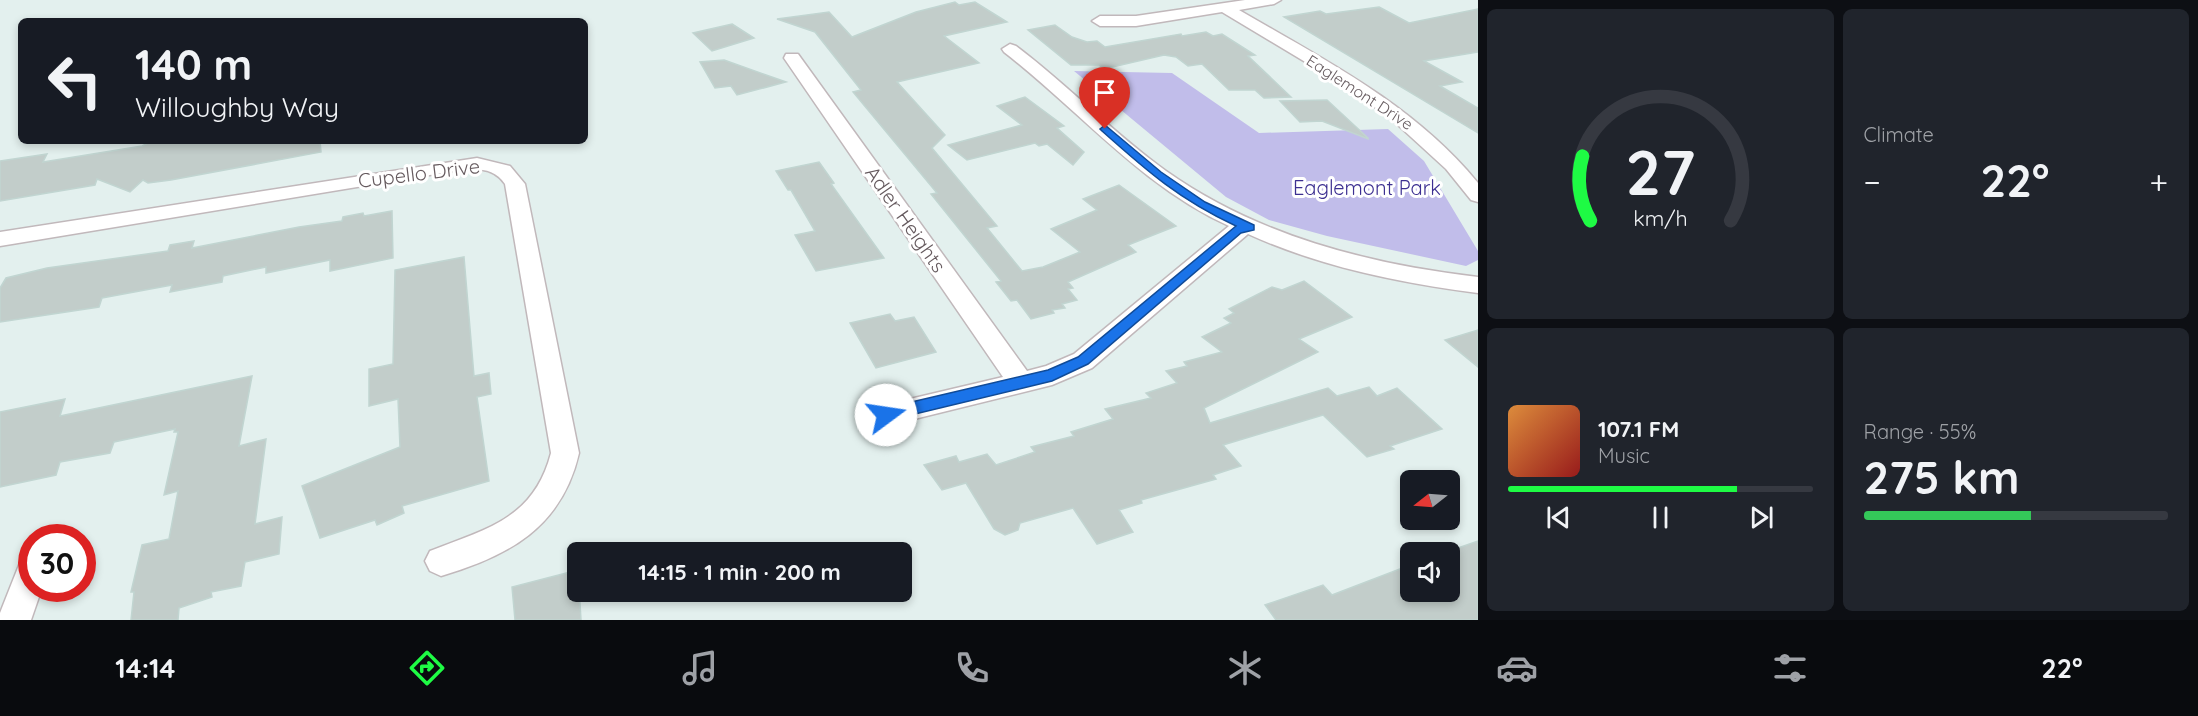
<!DOCTYPE html>
<meta charset="utf-8">
<style>
:root{--surface:#171b24;--page:#20242c;--text:#f1f3f6;--muted:#9ea1a6;--line:#363941;--accent:#1efb44}
body{margin:0;font-family:Quicksand,sans-serif;background:var(--page);color:var(--text);height:100vh;display:flex;flex-direction:column;font-size:22px;white-space:nowrap}
*{box-sizing:border-box;margin:0}
p{font-size:20px;color:var(--muted)}
.icon{flex:none;width:33px;height:33px;fill:none;stroke:currentColor;stroke-width:2;stroke-linecap:round;stroke-linejoin:round}
.map{position:relative;flex:1;overflow:hidden}
.panel{display:flex;flex-direction:column;gap:9px;padding:9px;background:#0d0f14;width:720px}
.panel>*{flex:none}
.banner{position:absolute;left:18px;top:18px;width:570px;height:126px;border-radius:9px;box-shadow:0 3px 9px #0003;background:#171b24;color:var(--text);overflow:hidden}
.needle{width:39px;rotate:253deg}
.controls{position:absolute;left:1400px;top:470px;display:grid;gap:12px}
.controls a{display:grid;place-items:center;width:60px;height:60px;border-radius:9px;background:var(--surface);box-shadow:0 3px 9px #0003;font-size:30px}
.speed{position:absolute;left:18px;top:524px;display:flex;gap:12px;font-size:30px;font-weight:700;text-align:center}
.speed>*{display:grid;place-content:center;width:78px;height:78px;border-radius:50%;background:var(--surface);box-shadow:0 3px 9px #0003;line-height:1}
.speed .limit{border:9px solid #d22;background:#fff;color:#111}
.pin{position:absolute;display:grid;place-items:center;width:51px;height:51px;color:#fff;margin:-62px -26px;border-radius:50% 50% 50% 0;rotate:-45deg;box-shadow:0 0 6px #0007}
.pin .icon{rotate:45deg}
.me{position:absolute;width:66px;margin:-33px;rotate:76deg;stroke-linejoin:round;filter:drop-shadow(0 0 4px #0008)}
.turn{display:flex;align-items:center;gap:21px;height:126px;padding:0 18px;font-size:27px}
.turn .icon{width:78px;height:78px;stroke-width:2.5}
.turn b{display:block;font-size:42px;line-height:51px}
.big{font-size:45px;font-weight:800;line-height:1.1}
.panel .widget{flex:1;display:flex;flex-direction:column;justify-content:center;gap:9px;min-width:0;padding:0 21px;border-radius:9px;background:var(--page)}
.panel .dial{align-items:center;gap:0}
.dial svg{height:156px;overflow:visible;fill:none;stroke:var(--line);stroke-width:7;stroke-linecap:round;text-anchor:middle}
.dial text{fill:var(--text);stroke:none}
.song{display:flex;align-items:center;gap:18px}
.cover{width:72px;height:72px;border-radius:9px;background:linear-gradient(135deg,hsl(30 70% 55%),hsl(0 70% 35%))}
.played{height:6px;border-radius:3px;background:linear-gradient(90deg,var(--accent) 75%,var(--line) 75%)}
.keys{display:flex;justify-content:space-around;direction:ltr}
.heat{display:flex;justify-content:space-between;align-items:center;font-size:33px;direction:ltr}
.charge{height:9px;border-radius:4px;background:linear-gradient(90deg,#34c759 55%,var(--line) 0)}
.panel .tiles{flex:1;display:grid;gap:9px;grid-template-columns:repeat(2,1fr)}
.trip{position:absolute;left:567px;top:542px;width:345px;height:60px;border-radius:9px;background:var(--surface);box-shadow:0 3px 9px #0003;font-weight:800;line-height:60px;text-align:center}
.tab-bar{display:flex;height:96px;justify-content:space-around;align-items:center;background:#090b0e;color:var(--muted)}
.tab-bar .icon{width:42px;height:42px}
.tab-bar .selected{color:var(--accent)}
.tab-bar b{font-size:27px;color:var(--text)}
main{display:flex;flex:1;min-height:0}
.map>svg:first-child{display:block}
.green{fill:#c1bdea}
.building{fill:#c2cdca;stroke:#c1d5d1;stroke-width:1.5}
.lines{fill:none;stroke-linecap:round;stroke-linejoin:round}
.minor-casing{stroke:#c1b8bb;stroke-width:3}
.minor{fill:#fff;fill-rule:evenodd}
.route{fill:#1a73e8;stroke:#114b97;stroke-width:1.5}
.labels{text-anchor:middle;dominant-baseline:central;stroke-width:6;stroke-linejoin:round;paint-order:stroke}
.far-street-label{font-size:16px;fill:#665b5f;stroke:#fff}
.street-label{font-size:20px;fill:#665b5f;stroke:#fff}
.park-label{font-size:20px;fill:#3c2f91;stroke:#fff}
</style>
<main>
<div class="map">
<svg width="1478" height="620" viewBox="0 0 1478 620">
<rect width="100%" height="100%" fill="#e3f0ee"/>
<polygon class="green" points="1074,71 1172,73 1259,133 1388,129 1424,161 1478,251 1478,260 1466,266 1327,236 1269,220 1226,197"/>
<g class="building">
<polygon points="955,2 959,5 975,2 1007,22 944,36 979,63 897,82 945,135 932,148 997,226 987,228 1022,271 1043,267 1080,252 1051,229 1097,210 1083,199 1119,185 1176,226 1128,245 1136,252 1068,282 1073,288 1068,289 1077,300 1062,304 1065,308 1052,310 1054,313 1031,319 1017,300 1011,301 996,282 1001,281 931,194 937,193 853,92 861,90 815,32 777,19 829,12 852,37 916,12"/>
<polygon points="1379,7 1409,23 1478,9 1478,52 1424,61 1462,82 1440,86 1478,108 1478,133 1284,17 1320,11 1326,14"/>
<polygon points="732,24 754,38 712,51 693,33"/>
<polygon points="1055,25 1072,37 1087,42 1097,41 1105,47 1181,34 1182,36 1206,32 1213,36 1222,34 1255,55 1248,56 1291,97 1264,98 1255,90 1229,90 1202,64 1188,66 1176,57 1164,55 1104,69 1099,65 1071,65 1028,30"/>
<polygon points="724,60 786,82 737,95 731,86 715,88 700,62"/>
<polygon points="1025,97 1064,126 1057,128 1084,152 1073,165 1047,144 1039,146 1035,143 967,160 948,145 1022,125 997,106"/>
<polygon points="1327,100 1368,138 1368,139 1322,121 1300,122 1280,101"/>
<polygon points="152,141 320,141 321,152 171,180 148,183 143,180 130,192 97,179 95,185 0,201 0,161 47,154 43,162 142,146"/>
<polygon points="819,162 834,183 831,184 884,258 816,271 795,235 815,231 791,190 788,190 776,171"/>
<polygon points="392,211 393,258 330,271 330,260 266,273 266,267 223,276 222,282 170,292 172,285 102,298 99,307 0,322 0,288 6,278 47,268 168,251 170,245 194,241 192,248 299,227 342,221 343,217 363,213 364,216"/>
<polygon points="464,257 474,376 489,373 491,394 477,397 489,481 402,506 404,513 377,525 375,520 320,538 302,486 400,447 398,399 369,406 369,369 393,364 395,270"/>
<polygon points="1304,281 1352,317 1299,339 1318,352 1204,408 1210,423 1328,388 1337,396 1369,387 1377,396 1397,388 1442,429 1390,446 1394,449 1367,457 1323,415 1223,445 1241,466 1213,475 1216,479 1141,500 1142,503 1119,510 1133,532 1097,544 1073,508 1020,523 1018,530 1005,535 994,529 966,483 942,490 924,465 956,456 959,462 987,454 996,465 1035,452 1031,447 1074,436 1071,432 1113,419 1105,409 1151,398 1146,393 1177,383 1166,371 1187,366 1184,362 1222,352 1202,337 1231,323 1224,318 1234,313 1229,309 1272,287 1282,290"/>
<polygon points="890,314 895,321 914,317 936,352 876,368 850,323"/>
<polygon points="1478,330 1478,367 1445,340"/>
<polygon points="252,376 239,446 266,439 255,524 282,517 279,554 245,562 241,586 211,592 212,597 179,608 178,620 131,620 134,592 131,592 142,545 169,539 178,491 164,495 178,432 174,432 175,429 114,442 110,453 60,462 56,475 0,487 0,412 65,399 60,416"/>
<polygon points="1478,541 1478,620 1276,620 1265,605 1323,585 1332,595 1410,565 1410,591 1449,591 1449,551"/>
<polygon points="578,570 581,620 515,620 512,587"/>
</g>
<g class="lines">
<g class="minor-casing">
<g id="minor">
<path d="M1245,0H1281L1274,4L1239,10C1325,60 1414,105 1478,183V202L1471,200L1446,169L1388,116L1322,72L1222,12L1136,26H1100L1092,21L1100,16H1136Z"/>
<path d="M1010,44L1016,46C1068,85 1113,133 1166,171C1258,236 1368,264 1478,277V293C1400,283 1321,267 1248,234L1092,368L1052,385L886,426L876,423L872,415L876,407L1003,377L784,58L786,54H798L1027,371L1046,366L1074,354L1229,226C1141,186 1079,110 1004,52L1002,49Z"/>
<path d="M477,158L510,166L525,184L579,453C562,527 509,556 441,576L430,571L425,561L430,551C486,529 534,519 551,453L505,184C492,164 468,169 448,172L0,246V232Z"/>
<polygon points="32,555 32,588 42,588 31,620 0,620 0,613 21,560"/>
</g>
</g>
<use href="#minor" class="minor"/>
</g>
<path class="route" d="M1105,125L1161,172L1205,202L1254,225V230L1241,233L1088,364L1052,381L886,421L881,419L878,415L881,410L886,408L1048,370L1078,357L1236,226C1180,200 1148,172 1102,131L1100,129Z"/>
<g class="labels">
<g class="far-street-label">
<text transform="translate(1360 92) rotate(33)">Eaglemont Drive</text>
</g>
<g class="street-label">
<text transform="translate(419 173) rotate(-7)">Cupello Drive</text>
<text transform="translate(906 219) rotate(55)">Adler Heights</text>
</g>
<g class="park-label">
<text x="1367" y="187">Eaglemont Park</text>
</g>
</g>
</svg>
<div class="controls">
<a><svg class="needle" viewBox="-14 -14 28 28"><path d="M0-13l5 13h-10z" fill="#e53935"/><path d="M0 13l5-13h-10z" fill="#9ea1a6"/></svg></a>
<a><svg class="icon" aria-label="sound" viewBox="0 0 24 24"><path d="M4 9h4l5-4v14l-5-4H4zM17 9q2 3 0 6"/></svg></a>
</div>
<div class="speed"><div class="limit">30</div></div>
<div class="pin" style="left:1105px;top:129px;background:#d93025"><svg class="icon" aria-label="arrive" viewBox="0 0 24 24"><path d="M6 21V4h12l-3 4 3 4H6"/></svg></div>
<svg class="me" style="left:886px;top:415px" viewBox="-20 -20 40 40"><circle r="19" fill="#fff"/><path d="M0-13L10 11 0 6-10 11z" fill="#1a73e8"/></svg>
<div class="trip">14:15 · 1 min · 200 m</div>
<div class="banner">
<div class="turn"><svg class="icon" aria-label="left" viewBox="0 0 24 24"><path d="M17 20v-9H6M10 6l-5 5 5 5"/></svg><div><b>140 m</b>Willoughby Way</div></div>
</div>
</div>
<section class="panel">
<div class="tiles">
<div class="widget dial"><svg viewBox="0 0 100 80">
<path d="M14 69A42 42 0 1 1 86 69"/>
<path d="M14 69A42 42 0 0 1 10 36" stroke="#1efb44"/>
<text x="50" y="56" font-size="32" font-weight="700">27</text>
<text x="50" y="72" font-size="11">km/h</text>
</svg></div>
<div class="widget"><p>Climate</p>
<div class="heat"><a>−</a><b class="big">22°</b><a>+</a></div>
</div>
<div class="widget">
<div class="song"><i class="cover"></i><div><b>107.1 FM</b><p>Music</p></div></div>
<div class="played"></div>
<div class="keys"><svg class="icon" aria-label="previous" viewBox="0 0 24 24"><path d="M18 5L8 12l10 7zM5 5v14"/></svg><svg class="icon" aria-label="pause" viewBox="0 0 24 24"><path d="M8 5v14M16 5v14"/></svg><svg class="icon" aria-label="next" viewBox="0 0 24 24"><path d="M6 5l10 7-10 7zM19 5v14"/></svg></div>
</div>
<div class="widget"><p>Range · 55%</p><b class="big">275 km</b><div class="charge"></div></div>
</div>
</section>
</main>
<nav class="tab-bar">
<b>14:14</b>
<svg class="icon selected" aria-label="directions" viewBox="0 0 24 24"><path d="M12 3l9 9-9 9-9-9zM9 14v-3h6M13 9l2 2-2 2"/></svg>
<svg class="icon" aria-label="music" viewBox="0 0 24 24"><path d="M9 18V5l10-2v13"/><circle cx="6" cy="18" r="3"/><circle cx="16" cy="16" r="3"/></svg>
<svg class="icon" aria-label="phone" viewBox="0 0 24 24"><path d="M5 4h4l2 5-3 2q2 4 5 5l2-3 5 2v4C11 20 4 13 5 4z"/></svg>
<svg class="icon" aria-label="climate" viewBox="0 0 24 24"><path d="M12 3v18M4 7l16 10M4 17L20 7"/></svg>
<svg class="icon" aria-label="car" viewBox="0 0 24 24"><path d="M5 17H2v-5l4-1 3-4h7l3 4 3 1v5h-3M9 17h6M6 11h13"/><circle cx="7" cy="17" r="2"/><circle cx="17" cy="17" r="2"/></svg>
<svg class="icon" aria-label="filters" viewBox="0 0 24 24"><path d="M4 7h16M4 17h16"/><circle cx="9" cy="7" r="2"/><circle cx="15" cy="17" r="2"/></svg>
<b>22°</b>
</nav>
